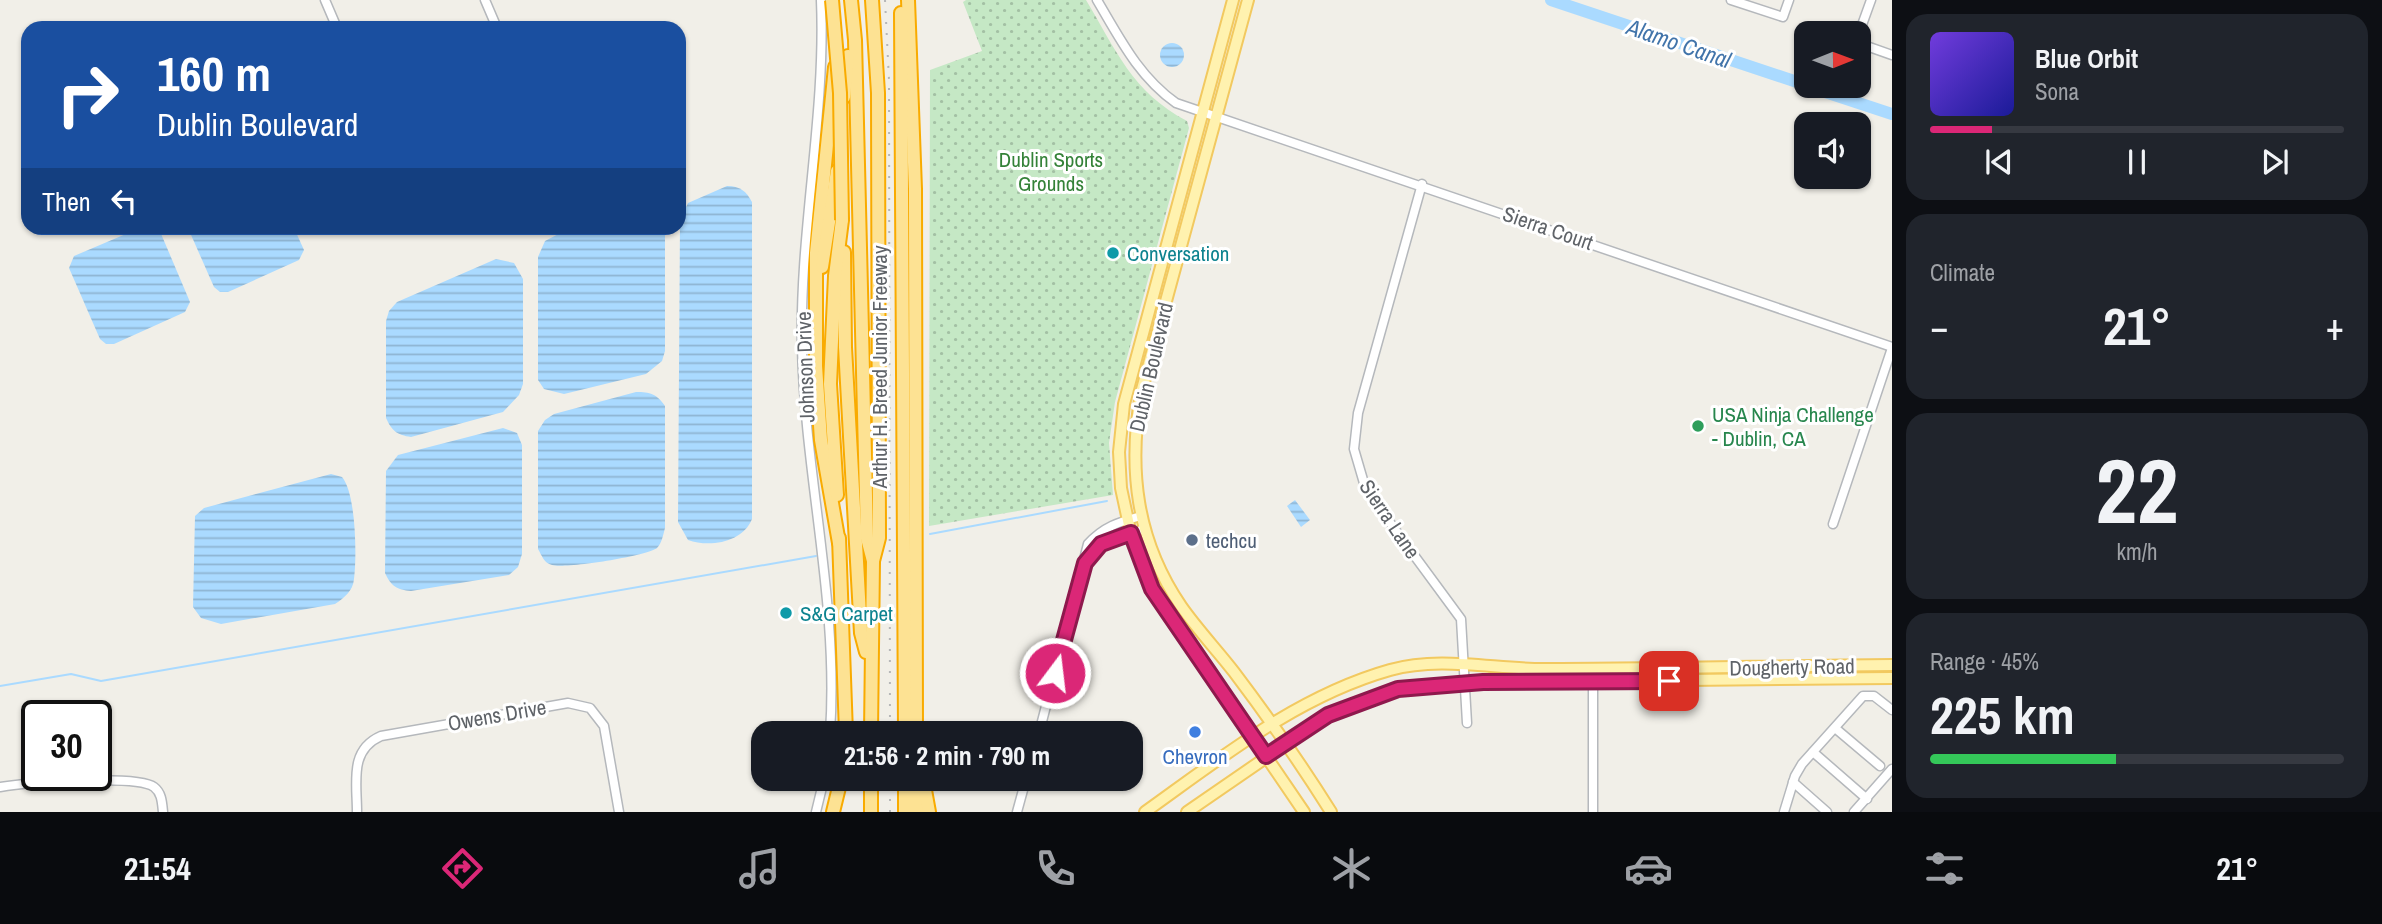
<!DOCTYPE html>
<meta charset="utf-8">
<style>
:root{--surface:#171b24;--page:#20242c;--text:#f1f3f6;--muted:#9ea1a6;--line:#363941;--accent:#db2777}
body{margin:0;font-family:"Archivo Narrow",sans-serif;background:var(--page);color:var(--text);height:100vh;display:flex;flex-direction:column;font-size:26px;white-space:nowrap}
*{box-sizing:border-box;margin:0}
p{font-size:23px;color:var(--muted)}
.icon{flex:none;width:38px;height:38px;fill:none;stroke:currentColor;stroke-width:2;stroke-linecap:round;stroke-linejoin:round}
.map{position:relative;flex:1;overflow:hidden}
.sheet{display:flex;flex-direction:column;gap:14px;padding:14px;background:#0d0f14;width:490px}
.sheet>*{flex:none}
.hud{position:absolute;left:21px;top:21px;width:665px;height:214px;border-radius:21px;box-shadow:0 2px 5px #0004;background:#1a4fa0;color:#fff;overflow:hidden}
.needle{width:46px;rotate:89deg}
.controls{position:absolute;left:1794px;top:21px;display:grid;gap:14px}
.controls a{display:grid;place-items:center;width:77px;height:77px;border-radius:14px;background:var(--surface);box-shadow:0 2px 5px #0004;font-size:35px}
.speed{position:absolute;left:21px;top:700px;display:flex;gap:14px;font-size:35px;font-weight:700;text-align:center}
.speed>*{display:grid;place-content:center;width:91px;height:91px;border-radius:50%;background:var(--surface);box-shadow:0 2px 5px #0004;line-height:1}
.speed .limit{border:4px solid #111;border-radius:10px;background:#fff;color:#111}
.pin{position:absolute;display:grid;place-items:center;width:60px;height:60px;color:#fff;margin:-30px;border-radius:14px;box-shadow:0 4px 10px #0006}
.me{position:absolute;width:77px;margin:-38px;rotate:15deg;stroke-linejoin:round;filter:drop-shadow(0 0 5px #0008)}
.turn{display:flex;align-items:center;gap:24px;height:147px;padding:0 21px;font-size:32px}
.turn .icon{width:91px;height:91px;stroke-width:2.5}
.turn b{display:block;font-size:49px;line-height:60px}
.then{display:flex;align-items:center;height:66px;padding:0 21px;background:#0003;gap:14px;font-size:26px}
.big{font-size:52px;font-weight:800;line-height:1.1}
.sheet .tile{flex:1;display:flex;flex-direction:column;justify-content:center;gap:10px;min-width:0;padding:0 24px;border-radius:21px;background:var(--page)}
.sheet .dial{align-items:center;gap:0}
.dial b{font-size:91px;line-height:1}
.song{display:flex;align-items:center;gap:21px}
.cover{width:84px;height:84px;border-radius:10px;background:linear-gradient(135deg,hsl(260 70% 55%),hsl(240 70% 35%))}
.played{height:7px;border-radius:4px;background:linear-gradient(90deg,var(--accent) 15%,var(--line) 15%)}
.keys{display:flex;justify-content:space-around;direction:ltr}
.heat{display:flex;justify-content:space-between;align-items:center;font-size:38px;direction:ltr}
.charge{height:10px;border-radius:5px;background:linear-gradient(90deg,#34c759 45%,var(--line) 0)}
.trip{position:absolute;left:751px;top:721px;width:392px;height:70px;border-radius:21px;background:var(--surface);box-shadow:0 2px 5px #0004;font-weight:800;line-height:70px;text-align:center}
.tabs{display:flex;height:112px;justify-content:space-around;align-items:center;background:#090b0e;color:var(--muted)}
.tabs .icon{width:49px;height:49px}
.tabs .selected{color:var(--accent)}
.tabs b{font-size:32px;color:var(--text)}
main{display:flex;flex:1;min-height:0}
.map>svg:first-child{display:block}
.park{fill:url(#park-dots)}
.water{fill:url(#water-rules)}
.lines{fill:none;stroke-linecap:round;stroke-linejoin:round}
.stream{stroke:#aadaff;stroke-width:2}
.river{stroke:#aadaff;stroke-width:12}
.minor-casing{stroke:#b5b8bc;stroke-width:11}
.major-casing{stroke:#f2c960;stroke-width:14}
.highway-casing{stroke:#f9ab00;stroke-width:16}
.minor{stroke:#fff;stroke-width:8}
.major{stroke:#fff2af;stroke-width:10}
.highway{stroke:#fde293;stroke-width:12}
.rail{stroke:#b6b7b8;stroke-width:2;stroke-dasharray:2 9;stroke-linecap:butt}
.highway-bridge-casing{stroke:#f9ab00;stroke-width:16;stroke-linecap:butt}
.highway-bridge{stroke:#fde293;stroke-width:12}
.route-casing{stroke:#8e194d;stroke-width:18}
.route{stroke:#db2777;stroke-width:12}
.culture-dot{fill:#0f9aa8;stroke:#fff;stroke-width:2.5}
.leisure-dot{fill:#2e9e5b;stroke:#fff;stroke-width:2.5}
.service-dot{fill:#5c6f8a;stroke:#fff;stroke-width:2.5}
.shop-dot{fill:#3f7fe0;stroke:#fff;stroke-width:2.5}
.labels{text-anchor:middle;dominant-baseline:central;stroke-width:6;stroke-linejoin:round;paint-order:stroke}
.park-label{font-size:21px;fill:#348238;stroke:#fff}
.street-label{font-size:21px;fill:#5f6368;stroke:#fff}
.culture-label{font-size:21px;fill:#0d838f;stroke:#fff;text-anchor:start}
.leisure-label{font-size:21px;fill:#27864d;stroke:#fff;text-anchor:start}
.service-label{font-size:21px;fill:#4e5e75;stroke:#fff;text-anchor:start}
.shop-label{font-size:21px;fill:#366cbe;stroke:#fff}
.water-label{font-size:23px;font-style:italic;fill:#4174aa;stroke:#fff}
</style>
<main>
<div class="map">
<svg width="1892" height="812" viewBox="0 0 1892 812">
<defs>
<pattern id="park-dots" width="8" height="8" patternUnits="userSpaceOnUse" patternTransform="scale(1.75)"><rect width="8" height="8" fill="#c5e8c5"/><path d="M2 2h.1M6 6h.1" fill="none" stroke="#a3c0a4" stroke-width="1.8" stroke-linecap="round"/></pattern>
<pattern id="water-rules" width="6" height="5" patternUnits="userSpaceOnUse" patternTransform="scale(1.75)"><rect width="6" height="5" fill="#aadaff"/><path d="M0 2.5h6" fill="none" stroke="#8eb4d2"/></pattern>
</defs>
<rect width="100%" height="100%" fill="#f1efe8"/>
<path class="park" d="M966,0H1086C1116,50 1132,92 1187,121L1189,128L1115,402L1109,443L1113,495L929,526L930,70L982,51L963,2Z"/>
<g class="water">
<circle cx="1172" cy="55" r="12"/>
<path d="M727,186C740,186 746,191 752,202V519C743,542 710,548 688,540L678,522L680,220L688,203Z"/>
<polygon points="140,228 159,229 190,302 185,312 114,344 106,344 100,339 69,268 74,256"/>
<polygon points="188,228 294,228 304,250 299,260 228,292 220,292 214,287"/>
<polygon points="570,228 665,228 665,351 662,361 646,374 564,394 544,389 538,380 538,257 545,241"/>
<path d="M496,259L514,263L523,279V384L519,395L503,412L411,437C397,435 392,431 386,418V321L389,311L397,302Z"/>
<path d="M636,392C650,392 657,394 665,406V528C663,535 662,543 657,548C647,556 565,569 552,565C544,563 542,556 538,549V431L545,420L554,414Z"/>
<path d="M503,428L517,433L522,445V554L518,567L509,575L411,591C397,590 391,586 385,573L386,471L398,455Z"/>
<path d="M331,474L342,477C356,493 357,556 354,579C353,591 344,598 335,604L221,624L201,618L193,607L195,516L204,508Z"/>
<polygon points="1295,500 1310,520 1301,527 1287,506"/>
</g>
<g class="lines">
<g class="stream">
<polyline points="930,534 1107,501"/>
<polyline points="0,686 71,674 101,681 816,556"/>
</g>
<g class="river">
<polyline points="1551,0 1806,85"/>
<polyline points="1807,86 1892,114"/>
</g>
<g class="minor-casing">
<g id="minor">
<polyline points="325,0 337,28"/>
<polyline points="485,0 497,28"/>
<path d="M821,0C826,116 799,232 802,348C805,477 839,604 830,733"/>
<path d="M1097,0C1120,39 1139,77 1176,103L1892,347"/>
<polyline points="1731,0 1783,17 1789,0"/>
<polyline points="1858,36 1871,0"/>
<polyline points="1858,43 1892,55"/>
<polyline points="1422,184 1358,413 1354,449 1366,490 1461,619 1467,723"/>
<polyline points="1833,524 1892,348"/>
<polyline points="1085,563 1101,544 1144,529"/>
<polyline points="1593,682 1593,812"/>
<polyline points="1835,728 1880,766"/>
<path d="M1039,733L1088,544C1103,527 1119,522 1141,516"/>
<polyline points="1813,752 1867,799"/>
<polyline points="1793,782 1827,812"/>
<path d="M0,787C24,783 137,774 154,787C162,793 162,803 163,812"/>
<path d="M357,812C357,782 349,750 381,736L568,703L590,708L604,726L619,812"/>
<polyline points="816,812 824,779"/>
<polyline points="1017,812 1026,779"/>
<polyline points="1784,812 1795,776 1802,764 1863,696 1874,696 1892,710"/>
<polyline points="1854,812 1892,769"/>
</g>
</g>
<g class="major-casing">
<g id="major">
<polyline points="1233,0 1124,404 1119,452 1121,488 1132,539 1150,586 1304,812"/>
<path d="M1248,0L1141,393C1128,469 1136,540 1181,606C1197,629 1217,650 1234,672C1268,717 1301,764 1331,812"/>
<path d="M1145,812C1222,757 1298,696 1390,670C1440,656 1493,669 1543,669C1659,669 1776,666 1892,665"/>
<polyline points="1187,812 1328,715 1398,689 1486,682 1892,678"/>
</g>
</g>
<g class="highway-casing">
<g id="highway">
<polyline points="851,0 855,40 867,538 873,561"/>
<polyline points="908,0 915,189 916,733"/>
<polyline points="901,13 905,733"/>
<polyline points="835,67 816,253 816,366 821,440 839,543"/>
<polyline points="844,97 848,56"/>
<polyline points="844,252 845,347 861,633 866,652"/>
<polyline points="822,267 837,171"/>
<polyline points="837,495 830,384 835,276 842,220"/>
<polyline points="839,538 846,733"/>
<polyline points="871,733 873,561 879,538 878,93 872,0"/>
<polyline points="871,779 871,812"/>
<polyline points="905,779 905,812"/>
<polyline points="917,779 917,812"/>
<polyline points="923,779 929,812"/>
<polyline points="833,812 841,779"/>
</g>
</g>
<use href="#minor" class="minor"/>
<use href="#major" class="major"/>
<use href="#highway" class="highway"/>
<g class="rail">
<polyline points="885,0 889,80 890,733"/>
<polyline points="890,812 890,779"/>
</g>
<g class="highway-bridge-casing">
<polyline id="highway-bridge" points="832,0 840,93 842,220"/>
</g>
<use href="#highway-bridge" class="highway-bridge"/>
</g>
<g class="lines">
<g class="route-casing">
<polyline id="route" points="1055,673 1085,563 1101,544 1131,533 1152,589 1266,756 1328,715 1398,689 1483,682 1669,681"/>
</g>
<use href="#route" class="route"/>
</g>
<g class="culture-dot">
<circle cx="1113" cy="253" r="7"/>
<circle cx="786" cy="613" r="7"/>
</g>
<circle class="leisure-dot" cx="1698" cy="426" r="7"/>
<circle class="service-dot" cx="1192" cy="540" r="7"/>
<circle class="shop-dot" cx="1195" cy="732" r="7"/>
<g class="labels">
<g class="park-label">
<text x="1051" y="159">Dublin Sports<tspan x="1051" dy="24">Grounds</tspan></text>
</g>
<g class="street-label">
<text transform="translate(1548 228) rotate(19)">Sierra Court</text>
<text transform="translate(805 367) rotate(-92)">Johnson Drive</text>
<text transform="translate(879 367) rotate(-90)">Arthur H. Breed Junior Freeway</text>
<text transform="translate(1151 367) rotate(-77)">Dublin Boulevard</text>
<text transform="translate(1390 519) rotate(56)">Sierra Lane</text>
<text transform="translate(1792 667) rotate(-1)">Dougherty Road</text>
<text transform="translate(497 715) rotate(-10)">Owens Drive</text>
</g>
<g class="culture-label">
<text x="1127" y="253">Conversation</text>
<text x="800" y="613">S&amp;G Carpet</text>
</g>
<g class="leisure-label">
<text x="1712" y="414">USA Ninja Challenge<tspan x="1712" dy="24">- Dublin, CA</tspan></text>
</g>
<g class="service-label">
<text x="1206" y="540">techcu</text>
</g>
<g class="shop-label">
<text x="1195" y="756">Chevron</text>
</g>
<g class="water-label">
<text transform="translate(1679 43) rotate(19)">Alamo Canal</text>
</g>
</g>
</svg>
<div class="controls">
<a><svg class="needle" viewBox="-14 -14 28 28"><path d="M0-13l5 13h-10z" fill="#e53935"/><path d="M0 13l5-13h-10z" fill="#9ea1a6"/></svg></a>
<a><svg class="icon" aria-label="sound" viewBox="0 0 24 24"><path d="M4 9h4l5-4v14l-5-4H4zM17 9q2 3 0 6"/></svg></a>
</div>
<div class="speed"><div class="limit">30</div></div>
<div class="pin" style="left:1669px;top:681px;background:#d93025"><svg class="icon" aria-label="arrive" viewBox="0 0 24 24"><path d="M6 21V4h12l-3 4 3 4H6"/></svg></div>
<svg class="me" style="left:1055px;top:673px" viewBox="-20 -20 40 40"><circle r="17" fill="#db2777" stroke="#fff" stroke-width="3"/><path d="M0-11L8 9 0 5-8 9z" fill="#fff"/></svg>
<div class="trip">21:56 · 2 min · 790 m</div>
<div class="hud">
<div class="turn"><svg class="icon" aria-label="right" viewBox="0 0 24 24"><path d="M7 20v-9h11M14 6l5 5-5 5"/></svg><div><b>160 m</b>Dublin Boulevard</div></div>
<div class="then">Then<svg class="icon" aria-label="left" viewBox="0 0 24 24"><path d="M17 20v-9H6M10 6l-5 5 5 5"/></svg></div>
</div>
</div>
<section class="sheet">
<div class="tile">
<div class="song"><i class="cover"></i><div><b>Blue Orbit</b><p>Sona</p></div></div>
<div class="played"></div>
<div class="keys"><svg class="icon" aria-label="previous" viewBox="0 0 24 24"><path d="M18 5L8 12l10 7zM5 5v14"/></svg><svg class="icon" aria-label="pause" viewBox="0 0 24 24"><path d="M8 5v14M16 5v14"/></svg><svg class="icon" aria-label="next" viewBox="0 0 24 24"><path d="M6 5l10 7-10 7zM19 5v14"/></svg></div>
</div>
<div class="tile"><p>Climate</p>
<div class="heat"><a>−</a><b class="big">21°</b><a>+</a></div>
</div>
<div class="tile dial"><b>22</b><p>km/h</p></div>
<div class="tile"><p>Range · 45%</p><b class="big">225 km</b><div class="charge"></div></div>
</section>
</main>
<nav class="tabs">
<b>21:54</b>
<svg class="icon selected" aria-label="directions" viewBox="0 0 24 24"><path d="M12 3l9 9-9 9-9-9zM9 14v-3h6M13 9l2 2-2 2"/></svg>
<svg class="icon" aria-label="music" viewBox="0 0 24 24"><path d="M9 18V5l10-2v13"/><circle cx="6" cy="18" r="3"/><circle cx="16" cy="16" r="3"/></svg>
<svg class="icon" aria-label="phone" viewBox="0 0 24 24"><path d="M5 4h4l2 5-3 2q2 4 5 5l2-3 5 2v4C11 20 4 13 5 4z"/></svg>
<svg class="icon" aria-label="climate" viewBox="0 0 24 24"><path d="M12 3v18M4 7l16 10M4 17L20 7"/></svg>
<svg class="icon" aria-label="car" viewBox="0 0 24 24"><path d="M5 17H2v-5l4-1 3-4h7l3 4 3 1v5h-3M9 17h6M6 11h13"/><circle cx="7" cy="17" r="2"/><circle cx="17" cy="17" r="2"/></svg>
<svg class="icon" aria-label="filters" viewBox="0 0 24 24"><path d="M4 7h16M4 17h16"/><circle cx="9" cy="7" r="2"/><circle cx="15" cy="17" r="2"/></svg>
<b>21°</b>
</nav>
